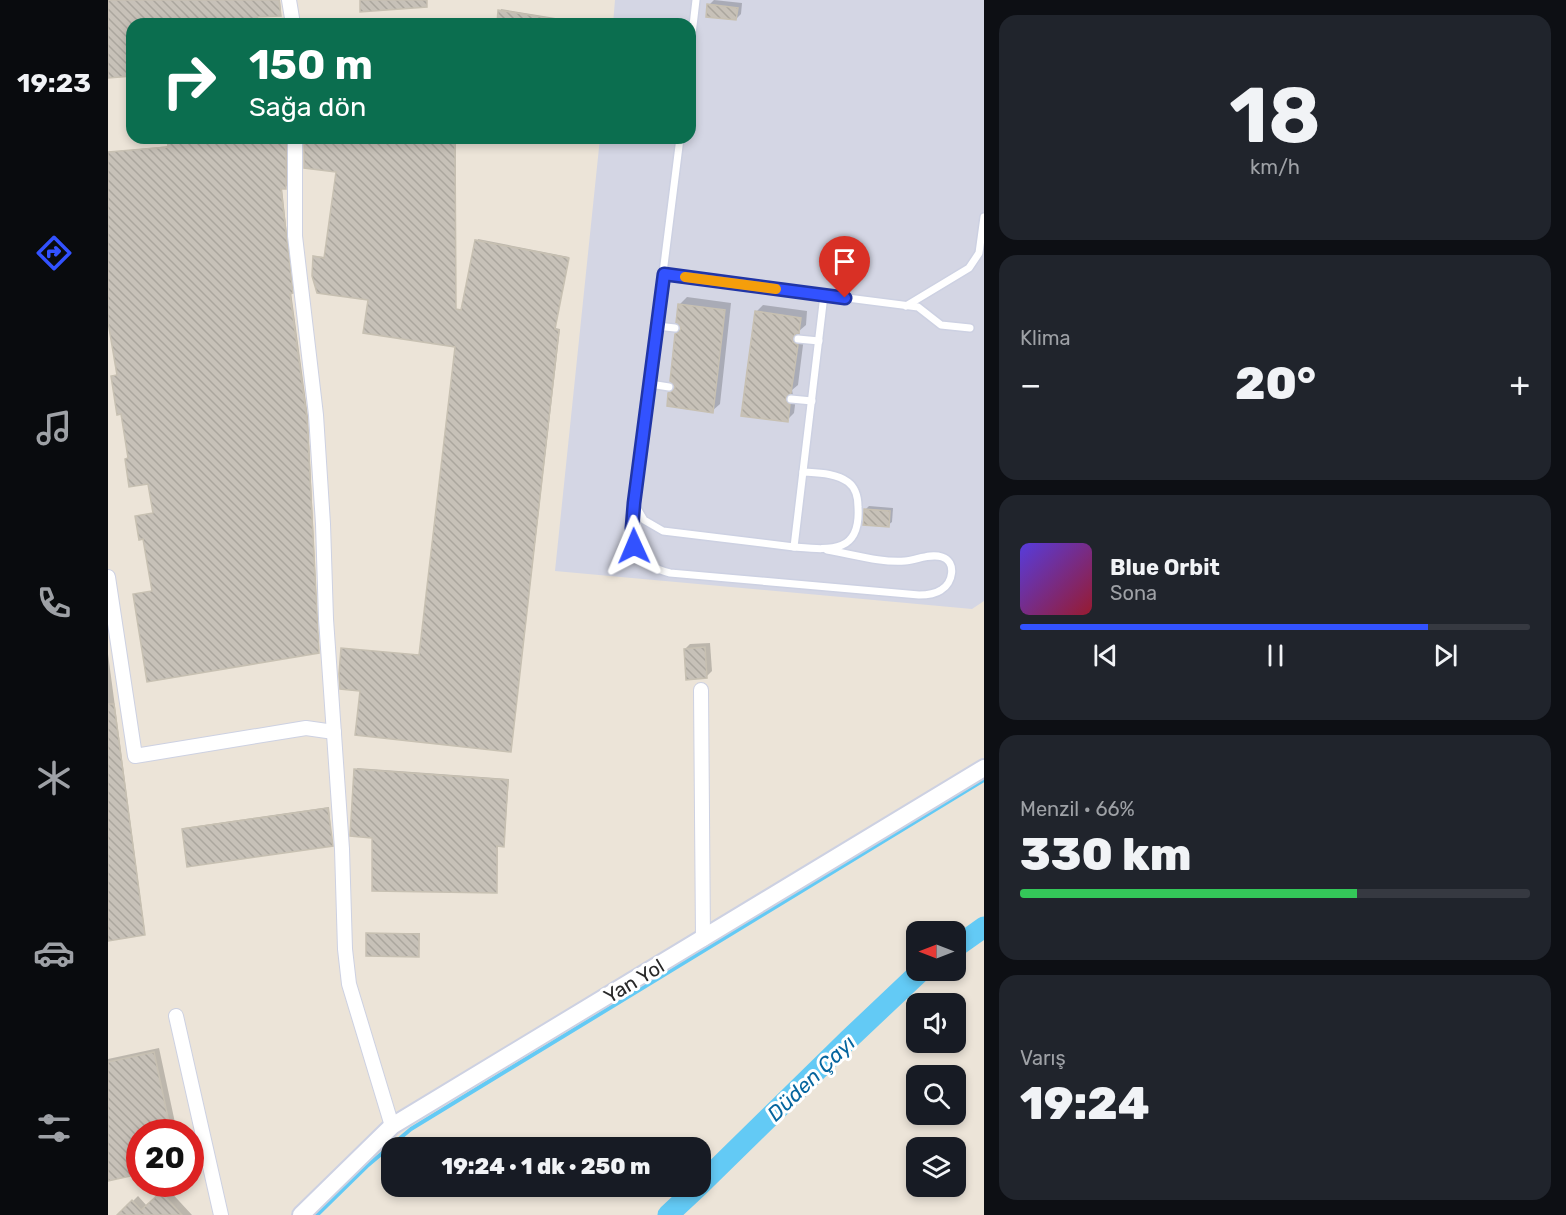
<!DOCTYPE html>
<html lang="tr">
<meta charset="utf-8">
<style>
:root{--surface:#171b24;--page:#20242c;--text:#f1f3f6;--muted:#9ea1a6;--line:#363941;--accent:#3252ff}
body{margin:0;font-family:Rubik,sans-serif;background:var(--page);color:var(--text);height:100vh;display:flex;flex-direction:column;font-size:22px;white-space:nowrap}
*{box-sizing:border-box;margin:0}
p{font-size:20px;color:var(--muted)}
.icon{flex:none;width:33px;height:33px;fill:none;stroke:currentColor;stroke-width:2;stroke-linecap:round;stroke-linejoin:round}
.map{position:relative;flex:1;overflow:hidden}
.panel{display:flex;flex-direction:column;gap:15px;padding:15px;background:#0d0f14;width:582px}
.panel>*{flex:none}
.banner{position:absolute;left:18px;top:18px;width:570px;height:126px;border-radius:18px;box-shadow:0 3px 9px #0003;background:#0b6e4f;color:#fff;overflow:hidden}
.needle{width:39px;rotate:270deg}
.tools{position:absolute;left:798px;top:921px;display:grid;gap:12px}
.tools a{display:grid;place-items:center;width:60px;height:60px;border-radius:12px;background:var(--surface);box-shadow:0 3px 9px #0003;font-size:30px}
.speed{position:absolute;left:18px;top:1119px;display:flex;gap:12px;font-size:30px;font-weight:700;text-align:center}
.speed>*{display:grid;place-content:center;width:78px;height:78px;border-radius:50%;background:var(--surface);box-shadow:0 3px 9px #0003;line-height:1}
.speed .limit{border:9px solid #d22;background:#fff;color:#111}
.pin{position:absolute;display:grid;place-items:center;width:51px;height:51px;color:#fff;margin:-62px -26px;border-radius:50% 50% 50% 0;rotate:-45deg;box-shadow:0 0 6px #0007}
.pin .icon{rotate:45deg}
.me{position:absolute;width:66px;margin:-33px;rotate:359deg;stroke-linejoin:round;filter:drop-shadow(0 0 4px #0008)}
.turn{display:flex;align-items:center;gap:21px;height:126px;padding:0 24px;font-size:27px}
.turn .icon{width:78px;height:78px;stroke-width:2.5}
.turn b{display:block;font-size:42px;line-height:51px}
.big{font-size:45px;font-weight:800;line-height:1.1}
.panel .card{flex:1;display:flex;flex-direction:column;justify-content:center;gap:9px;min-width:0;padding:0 21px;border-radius:18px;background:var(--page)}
.panel .dial{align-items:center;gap:0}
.dial b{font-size:78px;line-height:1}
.song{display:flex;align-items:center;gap:18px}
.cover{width:72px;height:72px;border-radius:9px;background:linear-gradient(135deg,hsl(250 70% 55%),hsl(350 70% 35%))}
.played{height:6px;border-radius:3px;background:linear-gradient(90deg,var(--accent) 80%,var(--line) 80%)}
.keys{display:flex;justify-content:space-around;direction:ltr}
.heat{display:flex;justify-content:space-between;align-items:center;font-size:33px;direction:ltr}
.charge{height:9px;border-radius:4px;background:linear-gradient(90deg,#34c759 66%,var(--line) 0)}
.trip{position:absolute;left:273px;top:1137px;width:330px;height:60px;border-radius:18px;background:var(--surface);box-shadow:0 3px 9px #0003;font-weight:800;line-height:60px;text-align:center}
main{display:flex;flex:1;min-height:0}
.tab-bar{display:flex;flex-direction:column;width:108px;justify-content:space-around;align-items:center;background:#090b0e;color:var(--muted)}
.tab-bar .icon{width:42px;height:42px}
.tab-bar .selected{color:var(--accent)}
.tab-bar b{font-size:27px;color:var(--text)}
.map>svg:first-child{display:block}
.airport{fill:#d4d6e4}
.shadow{fill:#0003}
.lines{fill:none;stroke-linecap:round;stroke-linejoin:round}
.stream{stroke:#63caf5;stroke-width:4}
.river{stroke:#63caf5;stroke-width:21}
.building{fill:url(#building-back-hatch);stroke:#c7c0b2;stroke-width:1.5}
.service-casing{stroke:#cdd1e2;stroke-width:10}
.minor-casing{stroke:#cdd1e2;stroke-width:16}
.tertiary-casing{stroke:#cdd1e2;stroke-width:20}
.service{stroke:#fff;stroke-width:7}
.minor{stroke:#fff;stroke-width:14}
.tertiary{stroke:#fff;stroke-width:16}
.route-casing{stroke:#2035a6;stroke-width:15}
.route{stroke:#3252ff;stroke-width:10}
.slow{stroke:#f59e0b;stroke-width:10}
.labels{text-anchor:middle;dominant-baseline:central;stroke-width:6;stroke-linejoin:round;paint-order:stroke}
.street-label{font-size:20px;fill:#282828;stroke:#fff}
.water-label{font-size:21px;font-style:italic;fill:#05659e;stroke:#fff}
</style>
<main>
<nav class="tab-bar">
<b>19:23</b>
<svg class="icon selected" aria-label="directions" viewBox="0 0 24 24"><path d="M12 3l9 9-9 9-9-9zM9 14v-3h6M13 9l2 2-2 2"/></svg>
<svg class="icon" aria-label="music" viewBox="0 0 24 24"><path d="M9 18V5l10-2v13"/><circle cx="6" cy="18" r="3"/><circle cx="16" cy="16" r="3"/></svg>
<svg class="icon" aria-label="phone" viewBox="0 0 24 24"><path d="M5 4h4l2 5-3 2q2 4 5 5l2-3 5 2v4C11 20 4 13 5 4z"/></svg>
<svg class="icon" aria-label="climate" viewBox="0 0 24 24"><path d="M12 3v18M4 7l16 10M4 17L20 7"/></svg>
<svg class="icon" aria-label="car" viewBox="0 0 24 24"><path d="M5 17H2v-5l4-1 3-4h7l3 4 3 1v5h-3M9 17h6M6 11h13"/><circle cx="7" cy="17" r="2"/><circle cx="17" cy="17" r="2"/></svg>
<svg class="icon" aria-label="filters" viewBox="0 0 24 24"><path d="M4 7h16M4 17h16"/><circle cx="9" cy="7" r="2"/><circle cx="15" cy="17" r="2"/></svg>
</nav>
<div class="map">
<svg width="876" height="1215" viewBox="0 0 876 1215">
<defs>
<pattern id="building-back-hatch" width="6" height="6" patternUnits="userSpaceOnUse" patternTransform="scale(1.5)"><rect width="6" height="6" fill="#c7c1b8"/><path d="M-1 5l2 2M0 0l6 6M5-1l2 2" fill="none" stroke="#aba69e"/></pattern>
</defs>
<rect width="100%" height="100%" fill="#ece4d8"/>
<polygon class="airport" points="507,0 876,0 876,601 864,609 447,571 492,138 582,138 582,24 505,24"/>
<g class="shadow">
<polygon points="0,0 172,0 173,13 150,16 150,24 24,24 24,74 0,76"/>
<polygon points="606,0 634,3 633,14 628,19 601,5"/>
<polygon points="393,9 484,24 390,24"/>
<polygon points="61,138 179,138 179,186 174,188 185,291 183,292 200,417 211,652 27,595 45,591 36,537 29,516 46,513 41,483 18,459 21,458 14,412 5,377 10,375 0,316 0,152 62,146"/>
<polygon points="196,138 348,138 348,309 355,309 370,239 461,257 447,328 452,329 403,750 254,690 235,649 313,655 348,346 261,299 206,256 217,257 230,171"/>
<polygon points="579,297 623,303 612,404 604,411 562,393 568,387 568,334 574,328 572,304"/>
<polygon points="655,305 699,311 698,325 691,331 692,335 696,337 690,385 684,390 685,395 688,397 686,413 679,420 648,312"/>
<polygon points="761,506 785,508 784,522 780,525 758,509"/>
<polygon points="602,643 604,671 599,676 577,649 582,644"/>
<polygon points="0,654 37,932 0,939"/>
<polygon points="249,768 401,779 396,844 390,845 389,890 388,892 266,836"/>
<polygon points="221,807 224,845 75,829 76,828"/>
<polygon points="260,933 312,933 311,954 259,934"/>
<polygon points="51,1048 69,1132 32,1132 0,1180 0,1059"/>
<polygon points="59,1188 84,1215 11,1215 30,1196 39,1206"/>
</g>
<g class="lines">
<polyline class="stream" points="209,1215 259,1166 303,1129 876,780"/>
<g class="river">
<polyline points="848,947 876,927"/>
<polyline points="592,1185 741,1039 814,970"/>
<polyline points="560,1215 591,1186"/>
</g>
</g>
<g class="building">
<polygon points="0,0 171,0 173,16 149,17 150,24 111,24 111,20 58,24 24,24 24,76 0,78"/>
<polygon points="252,0 319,0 319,7 252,12"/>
<polygon points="599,4 630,8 628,20 598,17"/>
<polygon points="390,10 446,19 445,24 389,24"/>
<polygon points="59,138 136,138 136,140 178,138 178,189 173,189 185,293 182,294 199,419 211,653 39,682 25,594 44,591 35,539 31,540 27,516 45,513 40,484 21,487 17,459 20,458 13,414 9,415 3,376 9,375 0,322 0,152 60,147"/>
<polygon points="196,138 347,138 348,309 353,310 367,240 461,258 447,329 451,330 403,752 247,735 252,691 232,689 231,674 233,648 311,655 347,347 255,333 260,300 209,293 204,276 205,256 216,258 228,172 196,168"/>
<polygon points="570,304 617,310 605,413 559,406 560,393 565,391 567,387 562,381 567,334 571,332 573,328 568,323"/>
<polygon points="647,311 693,318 691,333 687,334 685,338 685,342 690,345 683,393 678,398 678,402 682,404 680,422 633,416"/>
<polygon points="756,509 782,511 781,527 755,525"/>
<polygon points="597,647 599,678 578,680 576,649"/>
<polygon points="0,704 6,704 37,935 0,941"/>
<polygon points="246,769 400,780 396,847 389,846 389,893 264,891 264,838 242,836"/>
<polygon points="220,808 225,846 79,867 74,829"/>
<polygon points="258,933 311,934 311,957 258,956"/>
<polygon points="46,1052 63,1132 32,1132 32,1174 0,1181 0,1062"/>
<polygon points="53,1192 74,1215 9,1215 24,1200 33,1210"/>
</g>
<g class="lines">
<g class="service-casing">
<g id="service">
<polyline points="582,51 588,0"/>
<polyline points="556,274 716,295 686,547 555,531 536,520 526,503 572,138"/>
<polyline points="716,295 810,307 833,325 862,328"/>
<polyline points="798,306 861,268 871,253 876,217"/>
<polyline points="549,326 567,328"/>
<polyline points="690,339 711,341"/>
<polyline points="542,384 561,387"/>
<polyline points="683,399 704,401"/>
<path d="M526,503C523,539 520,562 562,573L811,595C819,595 827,594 833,590C845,583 849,562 834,557C822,553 809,560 797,561C772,563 744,554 719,550"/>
<path d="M686,547C722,550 753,554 750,507C750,498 748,488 740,482C728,473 710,473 695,472"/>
</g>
</g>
<g class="minor-casing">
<g id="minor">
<polyline points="181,0 185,24"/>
<polyline points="187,138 187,236 208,415 215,524 218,619 234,849 237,949 241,984 284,1126"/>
<polyline points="0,577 27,756 198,728 226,732"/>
<polyline points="593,690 595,939"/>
<polyline points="68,1016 113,1215"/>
</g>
</g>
<g class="tertiary-casing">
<polyline id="tertiary" points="193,1215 284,1126 876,768"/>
</g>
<use href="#service" class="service"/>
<use href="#minor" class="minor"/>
<use href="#tertiary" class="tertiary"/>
</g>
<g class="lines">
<g class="route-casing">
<polyline id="route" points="526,546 524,528 526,503 556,274 737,298"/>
</g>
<use href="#route" class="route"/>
<polyline class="slow" points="577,277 668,289"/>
</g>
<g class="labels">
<g class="street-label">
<text transform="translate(526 981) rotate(-31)">Yan Yol</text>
</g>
<g class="water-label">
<text transform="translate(703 1078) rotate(-44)">Düden Çayı</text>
</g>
</g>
</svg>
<div class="tools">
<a><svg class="needle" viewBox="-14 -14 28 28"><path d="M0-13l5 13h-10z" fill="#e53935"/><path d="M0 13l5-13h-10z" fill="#9ea1a6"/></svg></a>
<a><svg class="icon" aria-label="sound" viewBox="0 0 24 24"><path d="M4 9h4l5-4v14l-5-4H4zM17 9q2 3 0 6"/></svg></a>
<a><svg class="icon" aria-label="search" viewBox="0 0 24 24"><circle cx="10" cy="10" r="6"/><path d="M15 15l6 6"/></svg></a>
<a><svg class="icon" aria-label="layers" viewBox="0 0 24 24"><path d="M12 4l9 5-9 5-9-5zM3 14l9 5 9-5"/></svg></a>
</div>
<div class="speed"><div class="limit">20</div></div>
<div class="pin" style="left:737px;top:298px;background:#d93025"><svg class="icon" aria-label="arrive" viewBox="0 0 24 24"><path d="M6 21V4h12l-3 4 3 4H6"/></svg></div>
<svg class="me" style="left:526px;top:546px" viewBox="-20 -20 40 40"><path d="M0-17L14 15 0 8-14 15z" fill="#3252ff" stroke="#fff" stroke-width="4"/></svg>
<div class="trip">19:24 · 1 dk · 250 m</div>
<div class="banner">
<div class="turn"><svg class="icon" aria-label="right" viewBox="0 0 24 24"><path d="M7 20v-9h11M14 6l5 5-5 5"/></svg><div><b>150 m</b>Sağa dön</div></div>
</div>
</div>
<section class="panel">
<div class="card dial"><b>18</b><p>km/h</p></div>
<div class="card"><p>Klima</p>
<div class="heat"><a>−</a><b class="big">20°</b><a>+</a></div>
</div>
<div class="card">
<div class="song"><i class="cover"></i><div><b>Blue Orbit</b><p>Sona</p></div></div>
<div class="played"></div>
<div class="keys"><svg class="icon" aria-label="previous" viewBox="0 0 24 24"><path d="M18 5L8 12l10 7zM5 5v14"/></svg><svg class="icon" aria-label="pause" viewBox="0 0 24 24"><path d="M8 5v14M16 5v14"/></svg><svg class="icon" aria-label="next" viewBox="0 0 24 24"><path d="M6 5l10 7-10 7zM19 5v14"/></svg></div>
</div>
<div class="card"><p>Menzil · 66%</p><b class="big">330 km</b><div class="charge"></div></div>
<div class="card"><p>Varış</p><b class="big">19:24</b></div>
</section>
</main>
